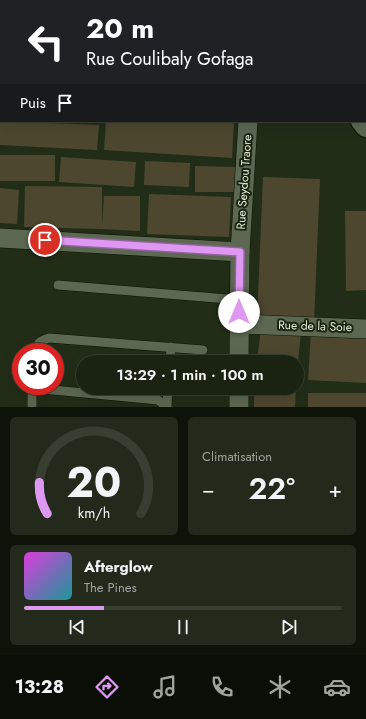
<!DOCTYPE html>
<html lang="fr">
<meta charset="utf-8">
<style>
:root{--surface:#1a2212;--page:#232a1b;--text:#f1f3f6;--muted:#9fa49f;--line:#383f32;--accent:#df98f2}
body{margin:0;font-family:Jost,sans-serif;background:var(--page);color:var(--text);height:100vh;display:flex;flex-direction:column;font-size:15px;white-space:nowrap}
*{box-sizing:border-box;margin:0}
p{font-size:13px;color:var(--muted)}
.icon{flex:none;width:22px;height:22px;fill:none;stroke:currentColor;stroke-width:2;stroke-linecap:round;stroke-linejoin:round}
.map{position:relative;height:407px;overflow:hidden}
.side{display:flex;flex-direction:column;gap:10px;padding:10px;background:#0e130a;flex:1}
.side>*{flex:none}
.banner{position:absolute;left:0px;top:0px;width:366px;height:122px;box-shadow:0 4px 16px #0002,0 0 0 1px var(--line);background:#202124;color:#fff;overflow:hidden}
.speed{position:absolute;left:12px;top:343px;display:flex;gap:8px;font-size:20px;font-weight:700;text-align:center}
.speed>*{display:grid;place-content:center;width:52px;height:52px;border-radius:50%;background:var(--surface);box-shadow:0 4px 16px #0002,0 0 0 1px var(--line);line-height:1}
.speed .limit{border:6px solid #d22;background:#fff;color:#111}
.pin{position:absolute;display:grid;place-items:center;width:34px;height:34px;color:#fff;margin:-17px;border:2px solid #fff;border-radius:50%;box-shadow:0 1px 4px #0007}
.me{position:absolute;width:44px;margin:-22px;rotate:0deg;stroke-linejoin:round;filter:drop-shadow(0 0 3px #0008)}
.turn{display:flex;align-items:center;gap:14px;height:84px;padding:0 20px;font-size:18px}
.turn .icon{width:52px;height:52px;stroke-width:2.5}
.turn b{display:block;font-size:28px;line-height:34px}
.then{display:flex;align-items:center;height:38px;padding:0 20px;background:#0003;gap:8px;font-size:15px}
.big{font-size:30px;font-weight:600;line-height:1.1}
.side .tile{flex:1;display:flex;flex-direction:column;justify-content:center;gap:6px;min-width:0;padding:0 14px;border-radius:6px;background:var(--page)}
.side .dial{align-items:center;gap:0}
.dial svg{height:104px;overflow:visible;fill:none;stroke:var(--line);stroke-width:7;stroke-linecap:round;text-anchor:middle}
.dial text{fill:var(--text);stroke:none}
.song{display:flex;align-items:center;gap:12px}
.cover{width:48px;height:48px;border-radius:6px;background:linear-gradient(135deg,hsl(300 70% 55%),hsl(180 70% 35%))}
.played{height:4px;border-radius:2px;background:linear-gradient(90deg,var(--accent) 25%,var(--line) 25%)}
.keys{display:flex;justify-content:space-around;direction:ltr}
.heat{display:flex;justify-content:space-between;align-items:center;font-size:22px;direction:ltr}
.side .tiles{flex:1;display:grid;gap:10px;grid-template-columns:1fr 1fr}
.tile:last-child{grid-column:span 2}
.trip{position:absolute;left:76px;top:355px;width:228px;height:40px;border-radius:20px;background:var(--surface);box-shadow:0 4px 16px #0002,0 0 0 1px var(--line);font-weight:600;line-height:40px;text-align:center}
.tabs{display:flex;height:64px;justify-content:space-around;align-items:center;background:#0a0e07;color:var(--muted)}
.tabs .icon{width:28px;height:28px}
.tabs .current{color:var(--accent)}
.tabs b{font-size:18px;color:var(--text)}
.map>svg:first-child{display:block}
.building{fill:#4d472f}
.lines{fill:none;stroke-linecap:round;stroke-linejoin:round}
.service-casing{stroke:#0c1503;stroke-width:10}
.minor-casing{stroke:#0c1503;stroke-width:20}
.tertiary-casing{stroke:#0c1503;stroke-width:24}
.service{stroke:#5c6851;stroke-width:9}
.minor{stroke:#5c6851;stroke-width:19}
.tertiary{stroke:#5c6851;stroke-width:22}
.route-casing{stroke:#91639d;stroke-width:10}
.route{stroke:#df98f2;stroke-width:7}
.labels{text-anchor:middle;dominant-baseline:central;stroke-width:4;stroke-linejoin:round;paint-order:stroke}
.street-label{font-size:12px;fill:#e5ecde;stroke:#19230f}
</style>
<div class="map">
<svg width="366" height="407" viewBox="0 0 366 407">
<rect width="100%" height="100%" fill="#222d18"/>
<g class="building">
<polygon points="0,121 99,125 97,150 0,145"/>
<polygon points="106,121 234,122 232,158 104,150"/>
<rect x="0" y="155" width="55" height="26"/>
<polygon points="61,157 136,162 134,187 59,182"/>
<polygon points="145,161 190,163 189,187 144,185"/>
<polygon points="195,166 236,167 236,192 195,192"/>
<polygon points="263,177 320,179 314,323 257,320"/>
<polygon points="25,186 102,187 102,224 104,196 140,196 140,231 101,229 24,227"/>
<polygon points="0,188 19,190 17,224 0,223"/>
<polygon points="149,194 231,197 229,237 147,234"/>
<polygon points="345,211 366,211 366,290 346,291"/>
<polygon points="261,327 301,332 298,362 257,362"/>
<polygon points="311,330 366,333 366,383 308,380"/>
<polygon points="254,388 296,388 295,407 254,407"/>
<rect x="308" y="393" width="58" height="14"/>
</g>
<g class="lines">
<g class="service-casing">
<g id="service">
<polyline points="291,0 292,1"/>
<polyline points="336,1 337,0"/>
<polyline points="365,98 366,99"/>
<polyline points="58,285 240,300"/>
<path d="M35,352C38,342 39,341 49,338L203,350"/>
<polyline points="170,362 171,347"/>
<polyline points="32,388 158,400 167,407"/>
<polyline points="167,406 168,388"/>
<polyline points="32,407 32,386"/>
</g>
</g>
<g class="minor-casing">
<g id="minor">
<polyline points="252,1 252,0"/>
<polyline points="0,98 1,98"/>
<polyline points="0,238 240,252"/>
<polyline points="239,324 366,329"/>
<polyline points="239,362 240,252 248,121"/>
<polyline points="239,407 239,388"/>
</g>
</g>
<g class="tertiary-casing">
<g id="tertiary">
<polyline points="269,0 270,1"/>
<polyline points="321,0 322,1"/>
<polyline points="365,60 366,61"/>
<polyline points="362,121 366,126"/>
</g>
</g>
<use href="#service" class="service"/>
<use href="#minor" class="minor"/>
<use href="#tertiary" class="tertiary"/>
</g>
<g class="lines">
<g class="route-casing">
<polyline id="route" points="45,240 240,252 239,312"/>
</g>
<use href="#route" class="route"/>
</g>
<g class="labels">
<g class="street-label">
<text transform="translate(244 182) rotate(-86)">Rue Seydou Traore</text>
<text transform="translate(315 326) rotate(2)">Rue de la Soie</text>
</g>
</g>
</svg>
<div class="speed"><div class="limit">30</div></div>
<div class="pin" style="left:45px;top:240px;background:#d93025"><svg class="icon" aria-label="arrive" viewBox="0 0 24 24"><path d="M6 21V4h12l-3 4 3 4H6"/></svg></div>
<svg class="me" style="left:239px;top:312px" viewBox="-20 -20 40 40"><circle r="19" fill="#fff"/><path d="M0-13L10 11 0 6-10 11z" fill="#df98f2"/></svg>
<div class="trip">13:29 · 1 min · 100 m</div>
<div class="banner">
<div class="turn"><svg class="icon" aria-label="left" viewBox="0 0 24 24"><path d="M17 20v-9H6M10 6l-5 5 5 5"/></svg><div><b>20 m</b>Rue Coulibaly Gofaga</div></div>
<div class="then">Puis<svg class="icon" aria-label="arrive" viewBox="0 0 24 24"><path d="M6 21V4h12l-3 4 3 4H6"/></svg></div>
</div>
</div>
<section class="side">
<div class="tiles">
<div class="tile dial"><svg viewBox="0 0 100 80">
<path d="M14 69A42 42 0 1 1 86 69"/>
<path d="M14 69A42 42 0 0 1 8 45" stroke="#df98f2"/>
<text x="50" y="56" font-size="32" font-weight="700">20</text>
<text x="50" y="72" font-size="11">km/h</text>
</svg></div>
<div class="tile"><p>Climatisation</p>
<div class="heat"><a>−</a><b class="big">22°</b><a>+</a></div>
</div>
<div class="tile">
<div class="song"><i class="cover"></i><div><b>Afterglow</b><p>The Pines</p></div></div>
<div class="played"></div>
<div class="keys"><svg class="icon" aria-label="previous" viewBox="0 0 24 24"><path d="M18 5L8 12l10 7zM5 5v14"/></svg><svg class="icon" aria-label="pause" viewBox="0 0 24 24"><path d="M8 5v14M16 5v14"/></svg><svg class="icon" aria-label="next" viewBox="0 0 24 24"><path d="M6 5l10 7-10 7zM19 5v14"/></svg></div>
</div>
</div>
</section>
<nav class="tabs">
<b>13:28</b>
<svg class="icon current" aria-label="directions" viewBox="0 0 24 24"><path d="M12 3l9 9-9 9-9-9zM9 14v-3h6M13 9l2 2-2 2"/></svg>
<svg class="icon" aria-label="music" viewBox="0 0 24 24"><path d="M9 18V5l10-2v13"/><circle cx="6" cy="18" r="3"/><circle cx="16" cy="16" r="3"/></svg>
<svg class="icon" aria-label="phone" viewBox="0 0 24 24"><path d="M5 4h4l2 5-3 2q2 4 5 5l2-3 5 2v4C11 20 4 13 5 4z"/></svg>
<svg class="icon" aria-label="climate" viewBox="0 0 24 24"><path d="M12 3v18M4 7l16 10M4 17L20 7"/></svg>
<svg class="icon" aria-label="car" viewBox="0 0 24 24"><path d="M5 17H2v-5l4-1 3-4h7l3 4 3 1v5h-3M9 17h6M6 11h13"/><circle cx="7" cy="17" r="2"/><circle cx="17" cy="17" r="2"/></svg>
</nav>
